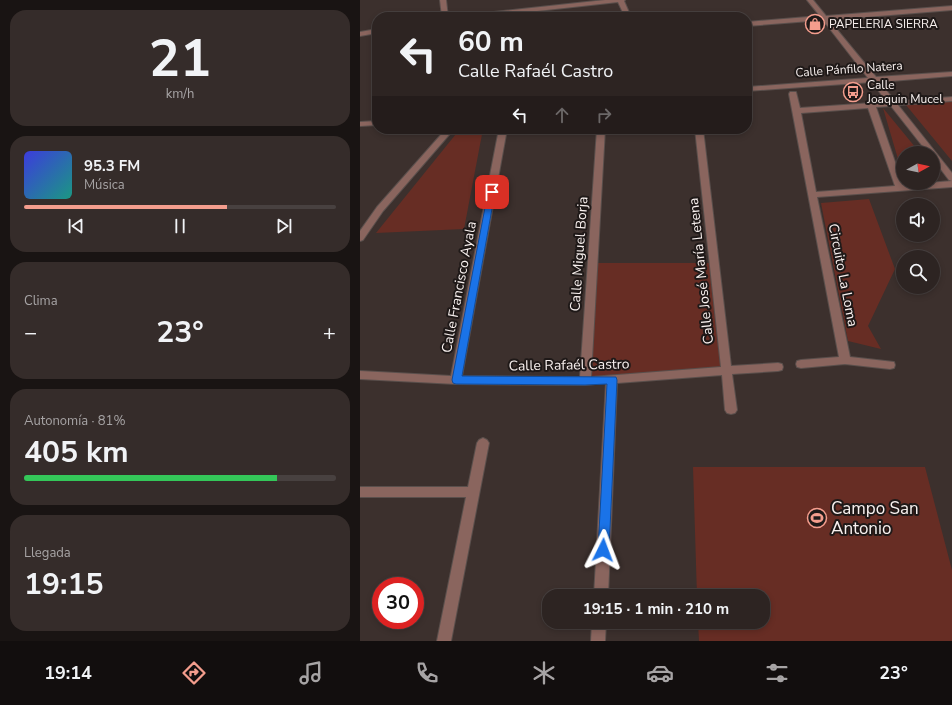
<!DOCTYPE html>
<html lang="es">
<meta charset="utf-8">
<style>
:root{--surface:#2d2422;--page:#352c2a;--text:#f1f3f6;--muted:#a7a4a5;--line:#484140;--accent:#f49d8d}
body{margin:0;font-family:"Nunito Sans",sans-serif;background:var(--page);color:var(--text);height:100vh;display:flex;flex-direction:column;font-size:15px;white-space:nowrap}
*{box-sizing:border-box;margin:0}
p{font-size:13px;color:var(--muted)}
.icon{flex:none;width:22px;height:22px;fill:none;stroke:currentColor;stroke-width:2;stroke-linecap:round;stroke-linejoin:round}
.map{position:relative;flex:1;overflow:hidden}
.panel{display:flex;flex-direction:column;gap:10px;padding:10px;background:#191413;width:360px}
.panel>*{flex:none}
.top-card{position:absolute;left:12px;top:12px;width:380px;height:122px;border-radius:16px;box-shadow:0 2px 6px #0003,0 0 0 1px var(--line);background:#2d2422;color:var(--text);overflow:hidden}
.needle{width:26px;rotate:82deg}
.buttons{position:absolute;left:536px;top:146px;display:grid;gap:8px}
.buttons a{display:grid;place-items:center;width:44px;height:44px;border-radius:50%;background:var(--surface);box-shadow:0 2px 6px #0003,0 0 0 1px var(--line);font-size:20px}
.speed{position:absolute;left:12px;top:577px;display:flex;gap:8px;font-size:20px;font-weight:700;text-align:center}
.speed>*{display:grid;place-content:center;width:52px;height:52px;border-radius:50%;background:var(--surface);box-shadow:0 2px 6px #0003,0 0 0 1px var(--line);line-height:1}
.speed .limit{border:6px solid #d22;background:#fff;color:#111}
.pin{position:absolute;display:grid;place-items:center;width:34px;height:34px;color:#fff;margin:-17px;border-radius:8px;box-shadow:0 2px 6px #0006}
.me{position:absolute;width:44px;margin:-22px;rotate:3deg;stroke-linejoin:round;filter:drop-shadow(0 0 3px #0008)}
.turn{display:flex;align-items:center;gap:14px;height:84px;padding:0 20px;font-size:18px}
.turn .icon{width:52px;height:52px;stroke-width:2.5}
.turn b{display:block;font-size:28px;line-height:34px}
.lanes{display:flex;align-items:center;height:38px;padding:0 20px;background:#0003;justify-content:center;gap:20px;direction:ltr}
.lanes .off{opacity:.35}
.big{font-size:30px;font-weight:700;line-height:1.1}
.panel .card{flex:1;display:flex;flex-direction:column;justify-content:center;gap:6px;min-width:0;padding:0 14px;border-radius:16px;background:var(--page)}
.panel .dial{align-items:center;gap:0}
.dial b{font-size:52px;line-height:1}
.song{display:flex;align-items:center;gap:12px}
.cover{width:48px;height:48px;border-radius:6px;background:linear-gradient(135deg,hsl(240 70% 55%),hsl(170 70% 35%))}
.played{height:4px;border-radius:2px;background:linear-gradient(90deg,var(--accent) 65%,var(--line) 65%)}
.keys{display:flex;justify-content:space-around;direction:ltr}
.heat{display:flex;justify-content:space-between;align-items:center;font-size:22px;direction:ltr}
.charge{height:6px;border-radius:3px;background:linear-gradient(90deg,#34c759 81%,var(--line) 0)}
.trip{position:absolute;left:182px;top:589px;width:228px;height:40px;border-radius:16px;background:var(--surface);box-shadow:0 2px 6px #0003,0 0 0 1px var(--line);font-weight:700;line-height:40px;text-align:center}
.dock{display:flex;height:64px;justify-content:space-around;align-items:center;background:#120e0e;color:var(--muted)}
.dock .icon{width:28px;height:28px}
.dock .on{color:var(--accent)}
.dock b{font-size:18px;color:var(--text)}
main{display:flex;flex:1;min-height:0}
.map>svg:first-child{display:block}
.green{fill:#672d24}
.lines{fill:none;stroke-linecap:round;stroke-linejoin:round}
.minor-casing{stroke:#5a4f4c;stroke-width:2}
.minor{fill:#8a655e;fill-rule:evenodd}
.route{fill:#1a73e8;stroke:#114b97}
.labels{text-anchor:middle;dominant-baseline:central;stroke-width:4;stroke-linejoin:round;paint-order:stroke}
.far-poi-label{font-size:12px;fill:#f9f1ef;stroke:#1f1918;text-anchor:start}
.far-street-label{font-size:12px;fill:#f9f1ef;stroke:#1f1918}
.street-label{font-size:14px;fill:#f9f1ef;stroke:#1f1918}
.near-poi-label{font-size:17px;fill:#f9f1ef;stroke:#1f1918;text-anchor:start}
</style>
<main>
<section class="panel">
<div class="card dial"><b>21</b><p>km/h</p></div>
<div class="card">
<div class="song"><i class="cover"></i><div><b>95.3 FM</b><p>Música</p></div></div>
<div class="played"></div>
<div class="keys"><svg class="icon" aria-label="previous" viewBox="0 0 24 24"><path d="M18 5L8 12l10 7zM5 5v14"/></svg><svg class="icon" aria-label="pause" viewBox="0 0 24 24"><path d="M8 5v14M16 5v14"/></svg><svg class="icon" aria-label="next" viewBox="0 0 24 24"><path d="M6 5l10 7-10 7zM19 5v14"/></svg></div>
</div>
<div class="card"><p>Clima</p>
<div class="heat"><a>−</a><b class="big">23°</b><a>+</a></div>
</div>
<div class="card"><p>Autonomía · 81%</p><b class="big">405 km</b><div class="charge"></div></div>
<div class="card"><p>Llegada</p><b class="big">19:15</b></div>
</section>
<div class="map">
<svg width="592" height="641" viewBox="0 0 592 641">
<rect width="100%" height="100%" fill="#3c302d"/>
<g class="green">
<polygon points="592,101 592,161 546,105"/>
<polygon points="523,108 560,153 543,153 543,176"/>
<polygon points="100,129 123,129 104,229 16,233"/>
<polygon points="509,199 535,269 508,326 521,349 488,341 461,203"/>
<polygon points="235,263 353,263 364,368 230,380"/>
<polygon points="333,467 565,467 592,570 592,641 339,641 338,622 403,622 403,596 337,596"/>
</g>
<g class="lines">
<g class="minor-casing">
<g id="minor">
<polygon points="80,0 86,0 88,17 82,17"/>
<polygon points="245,0 265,0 264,1 271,17 265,17 258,2 124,17 103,17 106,15"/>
<path d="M447,0H453L466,16L592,6V10L469,20L516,77L592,72V76L519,82L535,101L592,97V101L538,105L592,173V181L589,180L573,159V153H568L531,106L516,107L543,185L592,181V187L457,197L490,357L534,362L535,365L534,368L530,369L485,364L441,368L437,367L436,364L437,361L441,360L479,357L429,94L430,92H436L440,108L527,102L512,82L387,91V87L508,78L463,20L387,26V22L460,16ZM508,108L535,186L456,192L441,113Z"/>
<polygon points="17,29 17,33 0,36 0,32"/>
<polygon points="17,121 17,125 0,126 0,122"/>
<polygon points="86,129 94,129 23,211 3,240 0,241 0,231 17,207"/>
<polygon points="139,129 147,129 102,376 220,377 237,129 245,129 231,377 361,367 335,129 343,129 371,366 418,363 422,364 423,367 422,370 418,371 372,374 377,410 375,413 371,414 367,413 365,410 362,375 257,383 248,596 234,596 246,383 225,385 96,384 0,379 0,371 91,376"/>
<polygon points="123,438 127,440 129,443 91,641 77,641 106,497 0,497 0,487 108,487 117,443 119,440"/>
<polygon points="232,622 246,622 245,641 231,641"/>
</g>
</g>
<use href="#minor" class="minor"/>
</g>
<polygon class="route" points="132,189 135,192 102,376 256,377 257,380 249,550 247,553 243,555 239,553 238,550 247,384 225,385 96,384 93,383 92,380 128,192"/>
<defs>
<g id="shop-ring" transform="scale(1)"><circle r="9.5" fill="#1f1918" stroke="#f49d8d" stroke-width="1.5"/><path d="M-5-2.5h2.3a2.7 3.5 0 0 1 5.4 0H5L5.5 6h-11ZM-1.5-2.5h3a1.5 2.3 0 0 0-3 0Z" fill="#f49d8d"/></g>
<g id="bus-ring" transform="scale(1)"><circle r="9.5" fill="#1f1918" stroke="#f49d8d" stroke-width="1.5"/><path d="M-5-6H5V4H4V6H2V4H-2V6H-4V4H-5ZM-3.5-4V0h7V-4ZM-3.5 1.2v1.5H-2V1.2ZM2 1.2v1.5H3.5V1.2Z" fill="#f49d8d"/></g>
<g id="stadium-ring" transform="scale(1)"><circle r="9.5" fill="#1f1918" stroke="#f49d8d" stroke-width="1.5"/><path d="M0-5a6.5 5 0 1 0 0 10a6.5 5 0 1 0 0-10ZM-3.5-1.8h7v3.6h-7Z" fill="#f49d8d"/></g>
</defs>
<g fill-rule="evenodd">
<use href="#shop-ring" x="455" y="24"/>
<use href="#bus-ring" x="493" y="92"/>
<use href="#stadium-ring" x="457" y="518"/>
</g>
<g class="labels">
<g class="far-poi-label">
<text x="469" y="24">PAPELERIA SIERRA</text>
<text x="507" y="85">Calle<tspan x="507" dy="14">Joaquin Mucel</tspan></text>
</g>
<g class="far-street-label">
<text transform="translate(489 69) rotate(-4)">Calle Pánfilo Natera</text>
</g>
<g class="street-label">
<text transform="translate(219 254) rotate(-86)">Calle Miguel Borja</text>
<text transform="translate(341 271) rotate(-96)">Calle José María Letena</text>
<text transform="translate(483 275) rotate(79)">Circuito La Loma</text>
<text transform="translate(99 287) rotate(-79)">Calle Francisco Ayala</text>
<text transform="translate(209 365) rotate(-1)">Calle Rafaél Castro</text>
</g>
<g class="near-poi-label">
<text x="471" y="508">Campo San<tspan x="471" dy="20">Antonio</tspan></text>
</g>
</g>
</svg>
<div class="buttons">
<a><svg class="needle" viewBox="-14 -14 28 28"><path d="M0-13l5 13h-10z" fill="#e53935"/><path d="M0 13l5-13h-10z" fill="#a7a4a5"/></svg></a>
<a><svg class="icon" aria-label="sound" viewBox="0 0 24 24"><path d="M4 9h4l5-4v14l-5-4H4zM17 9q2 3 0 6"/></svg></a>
<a><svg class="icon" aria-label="search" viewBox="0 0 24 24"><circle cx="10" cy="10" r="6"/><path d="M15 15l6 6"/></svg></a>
</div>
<div class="speed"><div class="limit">30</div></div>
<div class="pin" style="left:132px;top:192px;background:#d93025"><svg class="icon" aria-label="arrive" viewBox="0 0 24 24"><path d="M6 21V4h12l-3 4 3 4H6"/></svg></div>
<svg class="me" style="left:243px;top:550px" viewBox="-20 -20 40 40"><path d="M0-17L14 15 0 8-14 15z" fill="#1a73e8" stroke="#fff" stroke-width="4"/></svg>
<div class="trip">19:15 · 1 min · 210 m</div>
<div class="top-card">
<div class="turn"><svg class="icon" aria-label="left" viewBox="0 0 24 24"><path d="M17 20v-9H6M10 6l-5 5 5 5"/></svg><div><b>60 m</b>Calle Rafaél Castro</div></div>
<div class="lanes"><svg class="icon" aria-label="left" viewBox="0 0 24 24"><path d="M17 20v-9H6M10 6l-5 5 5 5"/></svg><svg class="icon off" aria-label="ahead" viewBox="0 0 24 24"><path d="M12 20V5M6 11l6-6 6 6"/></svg><svg class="icon off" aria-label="right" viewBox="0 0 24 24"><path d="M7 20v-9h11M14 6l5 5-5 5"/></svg></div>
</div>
</div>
</main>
<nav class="dock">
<b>19:14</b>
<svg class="icon on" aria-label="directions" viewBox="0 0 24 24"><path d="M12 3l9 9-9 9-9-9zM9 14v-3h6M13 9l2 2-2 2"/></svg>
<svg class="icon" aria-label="music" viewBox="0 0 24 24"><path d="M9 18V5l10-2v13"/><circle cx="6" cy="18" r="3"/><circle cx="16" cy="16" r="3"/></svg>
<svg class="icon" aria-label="phone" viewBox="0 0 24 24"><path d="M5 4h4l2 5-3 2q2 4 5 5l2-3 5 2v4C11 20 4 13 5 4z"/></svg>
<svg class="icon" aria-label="climate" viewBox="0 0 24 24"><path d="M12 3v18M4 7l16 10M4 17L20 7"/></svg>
<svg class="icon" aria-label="car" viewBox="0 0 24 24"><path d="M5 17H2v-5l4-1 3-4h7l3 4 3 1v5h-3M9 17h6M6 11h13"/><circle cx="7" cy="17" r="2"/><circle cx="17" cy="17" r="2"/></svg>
<svg class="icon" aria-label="filters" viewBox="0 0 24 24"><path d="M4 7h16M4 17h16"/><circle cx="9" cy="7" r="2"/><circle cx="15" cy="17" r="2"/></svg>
<b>23°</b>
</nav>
